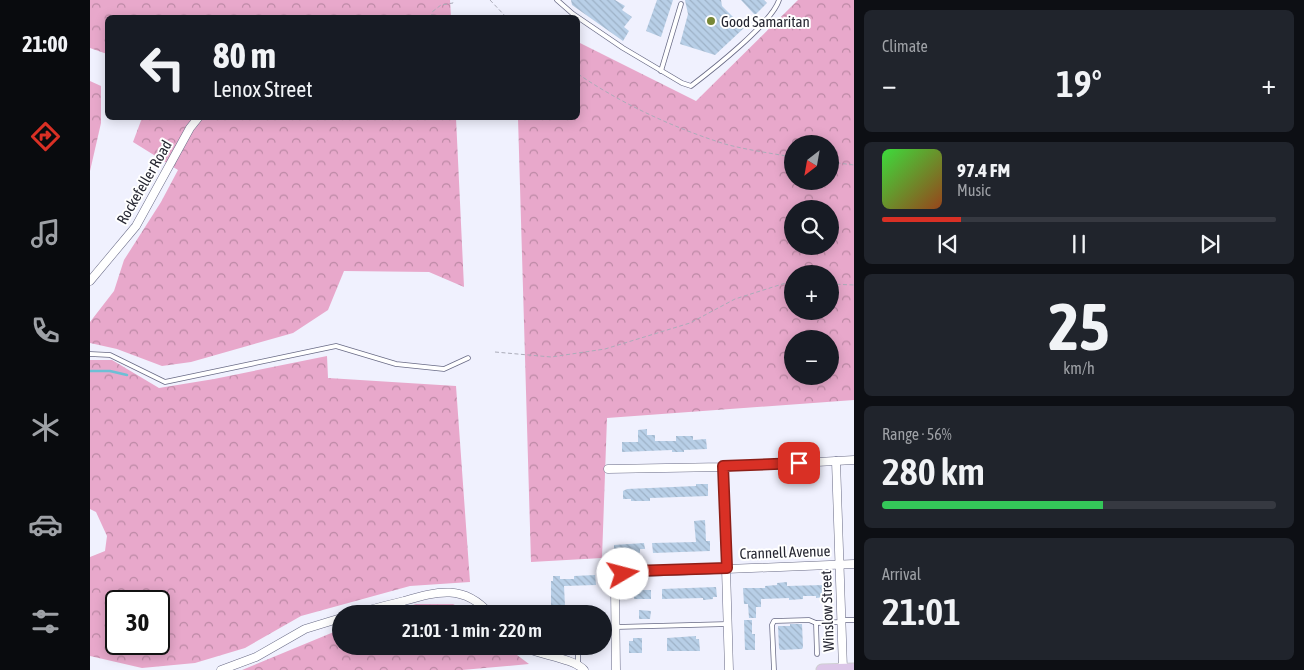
<!DOCTYPE html>
<meta charset="utf-8">
<style>
:root{--surface:#171b24;--page:#20242c;--text:#f1f3f6;--muted:#9ea1a6;--line:#363941;--accent:#d93025}
body{margin:0;font-family:"Asap Condensed",sans-serif;background:var(--page);color:var(--text);height:100vh;display:flex;flex-direction:column;font-size:19px;white-space:nowrap}
*{box-sizing:border-box;margin:0}
p{font-size:16px;color:var(--muted)}
.icon{flex:none;width:28px;height:28px;fill:none;stroke:currentColor;stroke-width:2;stroke-linecap:round;stroke-linejoin:round}
.map{position:relative;flex:1;overflow:hidden}
.sheet{display:flex;flex-direction:column;gap:10px;padding:10px;background:#0d0f14;width:450px}
.sheet>*{flex:none}
.hud{position:absolute;left:15px;top:15px;width:475px;height:105px;border-radius:8px;box-shadow:0 2px 12px #0003;background:#171b24;color:var(--text);overflow:hidden}
.needle{width:32px;rotate:211deg}
.tools{position:absolute;left:694px;top:135px;display:grid;gap:10px}
.tools a{display:grid;place-items:center;width:55px;height:55px;border-radius:50%;background:var(--surface);box-shadow:0 2px 12px #0003;font-size:25px}
.speed{position:absolute;left:15px;top:590px;display:flex;gap:10px;font-size:25px;font-weight:700;text-align:center}
.speed>*{display:grid;place-content:center;width:65px;height:65px;border-radius:50%;background:var(--surface);box-shadow:0 2px 12px #0003;line-height:1}
.speed .limit{border:2px solid #111;border-radius:8px;background:#fff;color:#111}
.pin{position:absolute;display:grid;place-items:center;width:42px;height:42px;color:#fff;margin:-21px;border-radius:10px;box-shadow:0 2px 8px #0006}
.me{position:absolute;width:55px;margin:-28px;rotate:82deg;stroke-linejoin:round;filter:drop-shadow(0 0 4px #0008)}
.turn{display:flex;align-items:center;gap:18px;height:105px;padding:0 25px;font-size:22px}
.turn .icon{width:65px;height:65px;stroke-width:2.5}
.turn b{display:block;font-size:35px;line-height:42px}
.big{font-size:38px;font-weight:600;line-height:1.1}
.sheet .card{flex:1;display:flex;flex-direction:column;justify-content:center;gap:8px;min-width:0;padding:0 18px;border-radius:8px;background:var(--page)}
.sheet .dial{align-items:center;gap:0}
.dial b{font-size:65px;line-height:1}
.song{display:flex;align-items:center;gap:15px}
.cover{width:60px;height:60px;border-radius:8px;background:linear-gradient(135deg,hsl(120 70% 55%),hsl(20 70% 35%))}
.played{height:5px;border-radius:2px;background:linear-gradient(90deg,var(--accent) 20%,var(--line) 20%)}
.keys{display:flex;justify-content:space-around;direction:ltr}
.heat{display:flex;justify-content:space-between;align-items:center;font-size:28px;direction:ltr}
.charge{height:8px;border-radius:4px;background:linear-gradient(90deg,#34c759 56%,var(--line) 0)}
.trip{position:absolute;left:242px;top:605px;width:280px;height:50px;border-radius:25px;background:var(--surface);box-shadow:0 2px 12px #0003;font-weight:600;line-height:50px;text-align:center}
main{display:flex;flex:1;min-height:0}
.menu{display:flex;flex-direction:column;width:90px;justify-content:space-around;align-items:center;background:#090b0e;color:var(--muted)}
.menu .icon{width:35px;height:35px}
.menu .current{color:var(--accent)}
.menu b{font-size:22px;color:var(--text)}
.map>svg:first-child{display:block}
.forest{fill:url(#forest-crowns);fill-rule:evenodd}
.lines{fill:none;stroke-linecap:round;stroke-linejoin:round}
.stream{stroke:#6dbfd5;stroke-width:2.5}
.building{fill:url(#building-back-hatch)}
.lane-casing{stroke:#696b86;stroke-width:5.5}
.street-casing{stroke:#696b86;stroke-width:9}
.primary-casing{stroke:#cfcfd2;stroke-width:13}
.path{stroke:#abacb9;stroke-width:1;stroke-dasharray:4 2.5;stroke-linecap:butt}
.lane{stroke:#fff;stroke-width:4}
.street{stroke:#fff;stroke-width:8}
.primary{stroke:#dcc6e8;stroke-width:11}
.route-casing{stroke:#8d1f18;stroke-width:12}
.route{stroke:#d93025;stroke-width:9}
.poi-dot{fill:#788837;stroke:#fff;stroke-width:2}
.labels{text-anchor:middle;dominant-baseline:central;stroke-width:4;stroke-linejoin:round;paint-order:stroke}
.poi-label{font-size:15px;fill:#262732;stroke:#fff;text-anchor:start}
.street-label{font-size:15px;fill:#262732;stroke:#fff}
</style>
<main>
<nav class="menu">
<b>21:00</b>
<svg class="icon current" aria-label="directions" viewBox="0 0 24 24"><path d="M12 3l9 9-9 9-9-9zM9 14v-3h6M13 9l2 2-2 2"/></svg>
<svg class="icon" aria-label="music" viewBox="0 0 24 24"><path d="M9 18V5l10-2v13"/><circle cx="6" cy="18" r="3"/><circle cx="16" cy="16" r="3"/></svg>
<svg class="icon" aria-label="phone" viewBox="0 0 24 24"><path d="M5 4h4l2 5-3 2q2 4 5 5l2-3 5 2v4C11 20 4 13 5 4z"/></svg>
<svg class="icon" aria-label="climate" viewBox="0 0 24 24"><path d="M12 3v18M4 7l16 10M4 17L20 7"/></svg>
<svg class="icon" aria-label="car" viewBox="0 0 24 24"><path d="M5 17H2v-5l4-1 3-4h7l3 4 3 1v5h-3M9 17h6M6 11h13"/><circle cx="7" cy="17" r="2"/><circle cx="17" cy="17" r="2"/></svg>
<svg class="icon" aria-label="filters" viewBox="0 0 24 24"><path d="M4 7h16M4 17h16"/><circle cx="9" cy="7" r="2"/><circle cx="15" cy="17" r="2"/></svg>
</nav>
<div class="map">
<svg width="764" height="670" viewBox="0 0 764 670">
<defs>
<pattern id="forest-crowns" width="20" height="18" patternUnits="userSpaceOnUse" patternTransform="scale(1.25)"><rect width="20" height="18" fill="#e8a8cb"/><path d="M2 6a3 3 0 1 1 6 0M12 15a3 3 0 1 1 6 0" fill="none" stroke="#bc89a5"/></pattern>
<pattern id="building-back-hatch" width="6" height="6" patternUnits="userSpaceOnUse" patternTransform="scale(1.25)"><rect width="6" height="6" fill="#b8cfe7"/><path d="M-1 5l2 2M0 0l6 6M5-1l2 2" fill="none" stroke="#9eb2c7"/></pattern>
</defs>
<rect width="100%" height="100%" fill="#f0f1fe"/>
<g class="forest">
<polygon points="0,0 360,0 361,17 18,18 17,54 0,48"/>
<path d="M708,0H764V400L517,418L512,558L441,562L428,118H488V42L606,101ZM702,144H740V181H702ZM702,209H740V246H702ZM702,274H740V311H702ZM702,339H740V376H702Z"/>
<polygon points="0,81 11,86 11,123 0,171"/>
<polygon points="52,118 366,118 374,287 339,272 254,271 238,310 203,333 101,362 72,366 27,349 0,343 0,322 24,291 34,260 71,202 88,170 43,142"/>
<path d="M237,356L238,378L366,386L380,582L320,586L211,616L155,648L105,663L52,668L0,656V557L15,551L17,536L6,512L0,509V360H22L69,388L124,379ZM69,601V644H26V601Z"/>
<polygon points="326,604 363,604 382,614 296,614"/>
<polygon points="251,629 251,646 415,646 439,664 372,670 152,670"/>
</g>
<g class="lines">
<polyline class="stream" points="0,371 20,371 37,375"/>
</g>
<g class="building">
<polygon points="481,0 525,0 535,6 532,10 542,17 534,27 539,31 533,41 482,5"/>
<polygon points="567,0 583,0 571,37 556,31"/>
<polygon points="595,0 631,0 632,6 654,28 625,55 590,44 598,14"/>
<polygon points="651,0 674,0 677,3 665,15"/>
<polygon points="557,429 557,435 565,435 565,441 586,441 586,436 603,436 603,440 616,439 617,449 594,450 594,452 582,452 582,450 532,452 532,442 548,442 548,430"/>
<polygon points="606,484 618,484 618,496 560,498 560,501 541,501 541,499 533,499 533,491 537,489 606,486"/>
<polygon points="615,520 616,541 620,541 620,551 563,553 562,543 606,542 604,521"/>
<polygon points="554,543 555,549 550,549 550,553 538,553 538,551 524,551 524,545"/>
<polygon points="505,575 506,585 474,586 475,606 461,607 461,581 463,581 463,576 470,576 470,579 484,579 484,576"/>
<polygon points="697,582 697,586 734,585 735,597 726,598 726,596 713,596 713,599 699,600 699,598 671,599 671,607 666,607 666,618 659,618 658,604 654,604 653,588 675,588 675,586 687,585 687,583"/>
<polygon points="626,587 627,597 623,597 623,599 613,600 613,598 572,599 572,589"/>
<rect x="544" y="590" width="17" height="9"/>
<polygon points="549,610 561,611 560,619 549,619"/>
<polygon points="654,620 662,620 662,634 665,634 665,650 655,650"/>
<polygon points="700,624 712,624 713,647 712,649 690,650 689,648 688,626 700,626"/>
<polygon points="606,636 606,639 609,639 610,651 577,651 577,638"/>
<polygon points="543,638 552,638 552,653 539,653 539,641 543,641"/>
</g>
<g class="lines">
<g class="lane-casing">
<g id="lane">
<path d="M467,0L483,14L533,48L592,83L601,86C622,70 682,23 689,0"/>
<polyline points="571,71 591,4"/>
<polyline points="0,354 20,355 75,382 246,346 306,364 354,369 378,358"/>
<polyline points="751,620 764,620"/>
<polyline points="726,623 727,654"/>
<polyline points="526,627 638,624"/>
<polyline points="488,646 488,664"/>
<polyline points="684,670 682,625 684,621 719,620 726,623 751,622"/>
</g>
</g>
<g class="street-casing">
<g id="street">
<polyline points="0,281 46,226 100,128 108,118"/>
<polyline points="746,461 753,669"/>
<polyline points="633,467 639,670"/>
<polyline points="518,469 633,467 764,460"/>
<path d="M265,614C282,609 298,605 314,601C348,591 374,584 400,614"/>
<path d="M431,646C448,655 484,658 494,670"/>
<polyline points="131,670 166,657 215,629 251,618"/>
<polyline points="526,670 525,588 529,577 536,573 764,564"/>
</g>
</g>
<g class="primary-casing">
<polyline id="primary" points="732,670 764,669"/>
</g>
<g class="path">
<polyline points="400,0 417,18"/>
<polyline points="342,18 342,12 351,5 363,3 363,0"/>
<path d="M488,74C532,104 584,128 635,144C657,150 680,153 702,157"/>
<polyline points="740,162 764,165"/>
<polyline points="740,284 764,285"/>
<polyline points="405,352 461,357 515,349 600,323 645,299 702,281"/>
</g>
<use href="#lane" class="lane"/>
<use href="#street" class="street"/>
<use href="#primary" class="primary"/>
</g>
<g class="lines">
<g class="route-casing">
<polyline id="route" points="533,574 542,571 637,568 633,466 709,463"/>
</g>
<use href="#route" class="route"/>
</g>
<circle class="poi-dot" cx="621" cy="21" r="5"/>
<g class="labels">
<g class="poi-label">
<text x="631" y="21">Good Samaritan</text>
</g>
<g class="street-label">
<text transform="translate(54 182) rotate(-60)">Rockefeller Road</text>
<text transform="translate(695 552) rotate(-2)">Crannell Avenue</text>
<text transform="translate(737 611) rotate(-92)">Winslow Street</text>
</g>
</g>
</svg>
<div class="tools">
<a><svg class="needle" viewBox="-14 -14 28 28"><path d="M0-13l5 13h-10z" fill="#e53935"/><path d="M0 13l5-13h-10z" fill="#9ea1a6"/></svg></a>
<a><svg class="icon" aria-label="search" viewBox="0 0 24 24"><circle cx="10" cy="10" r="6"/><path d="M15 15l6 6"/></svg></a>
<a>+</a>
<a>−</a>
</div>
<div class="speed"><div class="limit">30</div></div>
<div class="pin" style="left:709px;top:463px;background:#d93025"><svg class="icon" aria-label="arrive" viewBox="0 0 24 24"><path d="M6 21V4h12l-3 4 3 4H6"/></svg></div>
<svg class="me" style="left:533px;top:574px" viewBox="-20 -20 40 40"><circle r="19" fill="#fff"/><path d="M0-13L10 11 0 6-10 11z" fill="#d93025"/></svg>
<div class="trip">21:01 · 1 min · 220 m</div>
<div class="hud">
<div class="turn"><svg class="icon" aria-label="left" viewBox="0 0 24 24"><path d="M17 20v-9H6M10 6l-5 5 5 5"/></svg><div><b>80 m</b>Lenox Street</div></div>
</div>
</div>
<section class="sheet">
<div class="card"><p>Climate</p>
<div class="heat"><a>−</a><b class="big">19°</b><a>+</a></div>
</div>
<div class="card">
<div class="song"><i class="cover"></i><div><b>97.4 FM</b><p>Music</p></div></div>
<div class="played"></div>
<div class="keys"><svg class="icon" aria-label="previous" viewBox="0 0 24 24"><path d="M18 5L8 12l10 7zM5 5v14"/></svg><svg class="icon" aria-label="pause" viewBox="0 0 24 24"><path d="M8 5v14M16 5v14"/></svg><svg class="icon" aria-label="next" viewBox="0 0 24 24"><path d="M6 5l10 7-10 7zM19 5v14"/></svg></div>
</div>
<div class="card dial"><b>25</b><p>km/h</p></div>
<div class="card"><p>Range · 56%</p><b class="big">280 km</b><div class="charge"></div></div>
<div class="card"><p>Arrival</p><b class="big">21:01</b></div>
</section>
</main>
